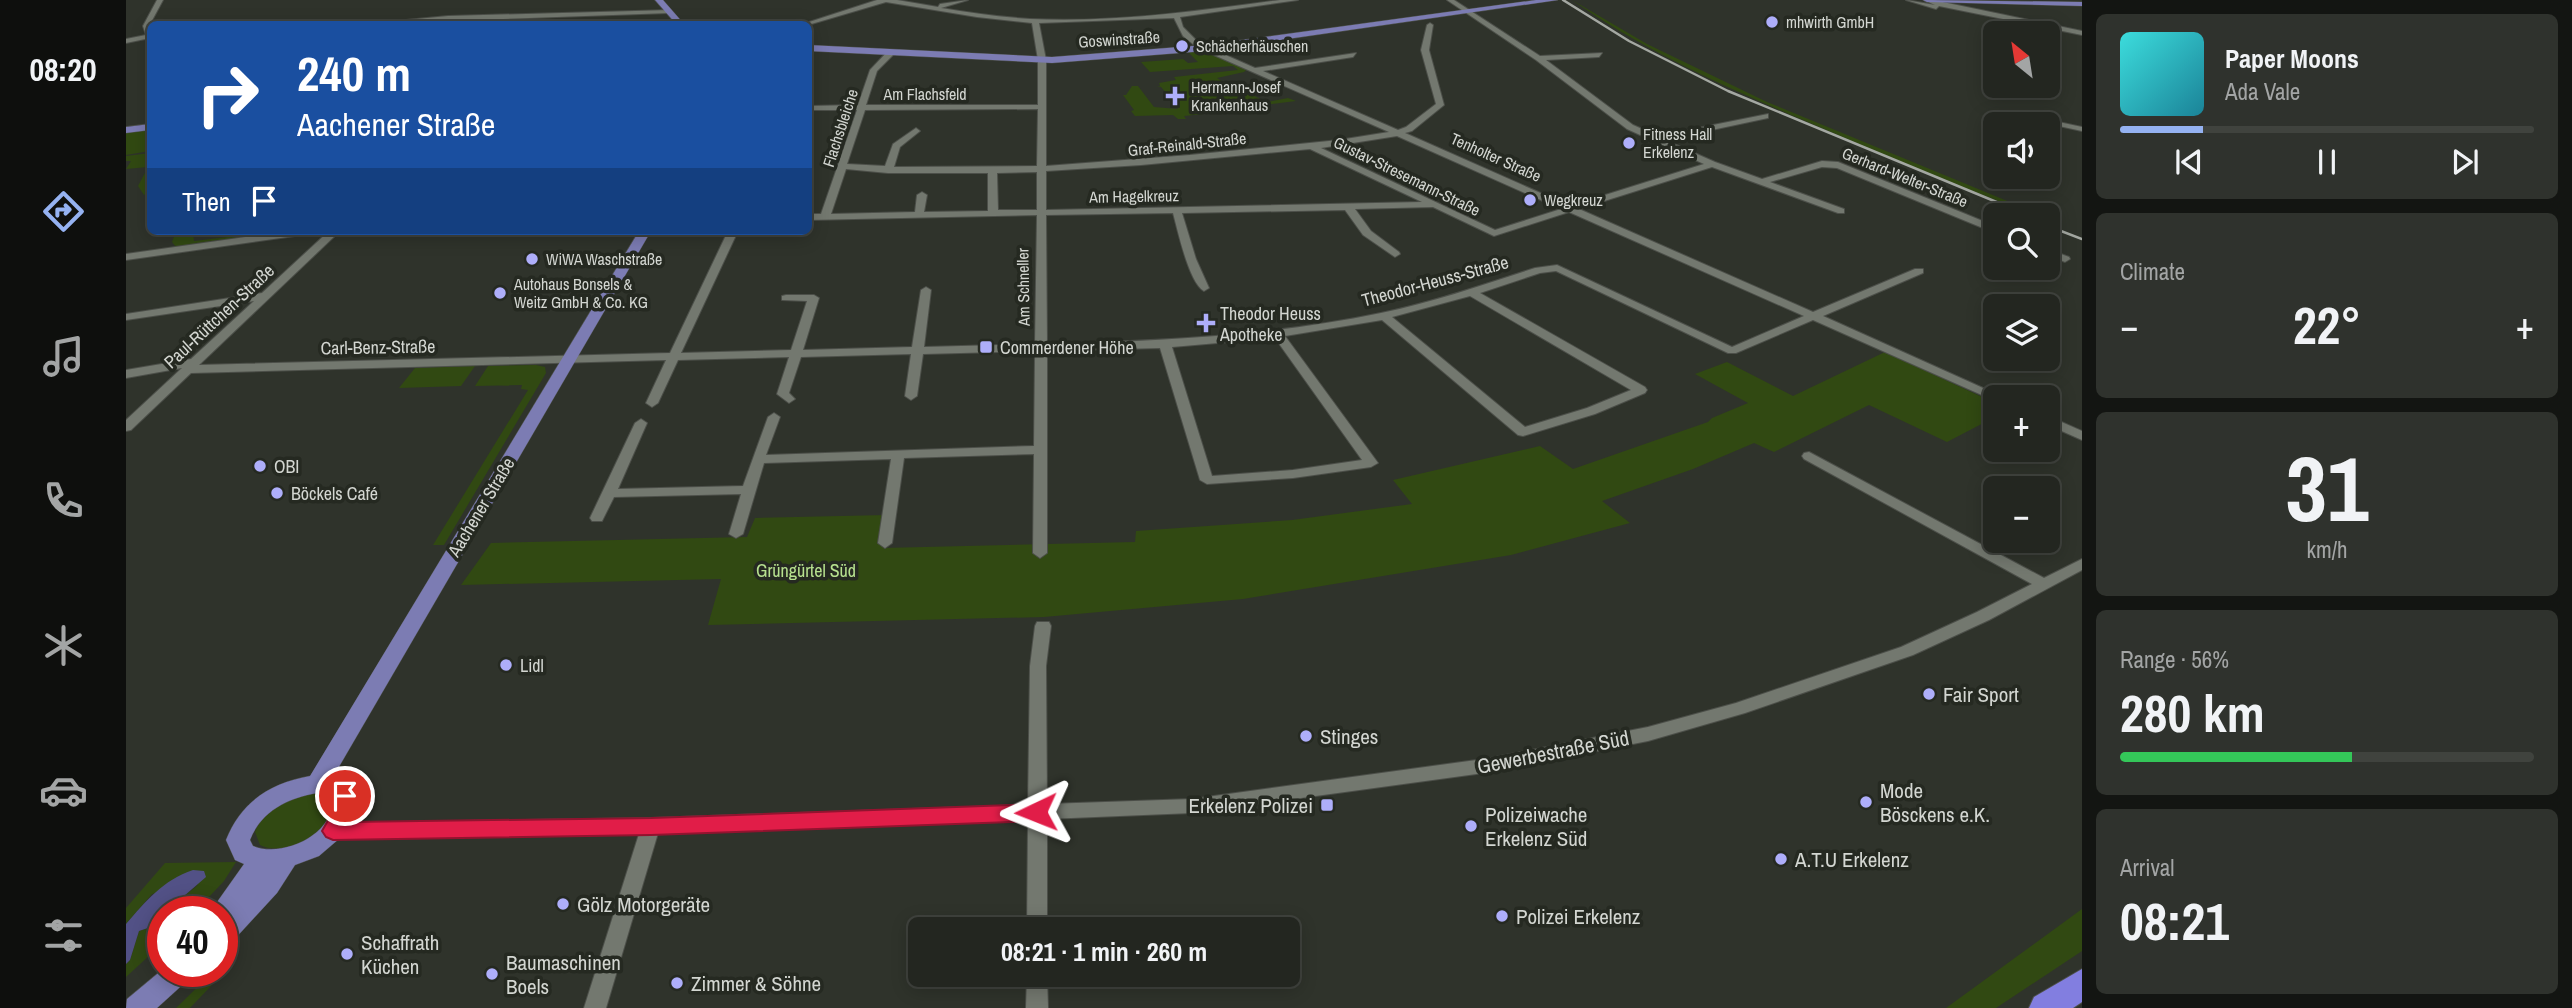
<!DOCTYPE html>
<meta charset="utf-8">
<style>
:root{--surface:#232620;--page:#2f322d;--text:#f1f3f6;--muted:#a3a5a5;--line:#40433e;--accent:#95b2f1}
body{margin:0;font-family:"Archivo Narrow",sans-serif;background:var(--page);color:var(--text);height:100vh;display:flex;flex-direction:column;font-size:26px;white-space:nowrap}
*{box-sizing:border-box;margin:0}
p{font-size:23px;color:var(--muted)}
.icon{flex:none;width:38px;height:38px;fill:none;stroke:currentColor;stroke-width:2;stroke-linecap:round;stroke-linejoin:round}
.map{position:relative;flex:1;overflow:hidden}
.details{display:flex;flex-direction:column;gap:14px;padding:14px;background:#131512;width:490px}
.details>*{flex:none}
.top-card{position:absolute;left:21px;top:21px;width:665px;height:214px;border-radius:10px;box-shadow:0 4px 18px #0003,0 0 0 2px var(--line);background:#1a4fa0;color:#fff;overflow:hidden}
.needle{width:46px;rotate:330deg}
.buttons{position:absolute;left:1857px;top:21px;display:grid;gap:14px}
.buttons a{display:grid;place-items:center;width:77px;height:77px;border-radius:10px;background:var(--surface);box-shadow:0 4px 18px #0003,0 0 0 2px var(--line);font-size:35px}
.speed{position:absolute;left:21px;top:896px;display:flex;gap:14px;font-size:35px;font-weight:700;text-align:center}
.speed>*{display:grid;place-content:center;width:91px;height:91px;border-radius:50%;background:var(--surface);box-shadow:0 4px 18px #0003,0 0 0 2px var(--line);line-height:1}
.speed .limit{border:10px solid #d22;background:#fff;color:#111}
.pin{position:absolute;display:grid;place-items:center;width:60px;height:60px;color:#fff;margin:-30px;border:4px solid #fff;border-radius:50%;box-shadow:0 2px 7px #0007}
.me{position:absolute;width:77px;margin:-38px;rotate:268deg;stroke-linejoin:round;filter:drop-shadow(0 0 5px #0008)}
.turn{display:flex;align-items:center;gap:24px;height:147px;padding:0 35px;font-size:32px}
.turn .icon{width:91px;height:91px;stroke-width:2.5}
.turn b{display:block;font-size:49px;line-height:60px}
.then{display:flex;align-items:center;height:66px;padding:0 35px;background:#0003;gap:14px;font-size:26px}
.big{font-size:52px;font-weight:800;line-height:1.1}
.details .card{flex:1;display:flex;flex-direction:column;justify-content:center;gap:10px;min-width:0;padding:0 24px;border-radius:10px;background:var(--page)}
.details .dial{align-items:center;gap:0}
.dial b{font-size:91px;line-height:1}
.song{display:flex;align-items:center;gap:21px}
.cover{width:84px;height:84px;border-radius:10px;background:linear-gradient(135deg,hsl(180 70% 55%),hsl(190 70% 35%))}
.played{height:7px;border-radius:4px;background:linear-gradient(90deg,var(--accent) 20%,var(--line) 20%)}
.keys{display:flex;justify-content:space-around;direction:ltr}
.heat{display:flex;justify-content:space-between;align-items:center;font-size:38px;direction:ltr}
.charge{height:10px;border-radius:5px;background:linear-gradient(90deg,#34c759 56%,var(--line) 0)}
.trip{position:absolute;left:782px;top:917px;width:392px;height:70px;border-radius:10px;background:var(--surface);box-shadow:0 4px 18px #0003,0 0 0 2px var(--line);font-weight:800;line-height:70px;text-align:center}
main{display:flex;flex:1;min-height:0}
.tab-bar{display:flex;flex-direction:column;width:126px;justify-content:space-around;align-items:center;background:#0e0f0d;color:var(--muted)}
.tab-bar .icon{width:49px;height:49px}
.tab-bar .on{color:var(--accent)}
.tab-bar b{font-size:32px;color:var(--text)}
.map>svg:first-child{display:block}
.green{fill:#314912}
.water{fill:#525186}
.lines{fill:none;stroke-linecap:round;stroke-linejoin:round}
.minor-casing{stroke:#4c4f49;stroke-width:2}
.major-casing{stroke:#4c4f49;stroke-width:1}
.highway-casing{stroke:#4c4f49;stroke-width:2}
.minor{fill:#73786f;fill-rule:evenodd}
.major{fill:#7c7cb3;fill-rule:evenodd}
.highway{fill:#827ee0;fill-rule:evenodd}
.rail{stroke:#a4a8a2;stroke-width:2.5}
.route{fill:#e11d48;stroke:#92132f;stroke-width:2}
.poi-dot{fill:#aeaefa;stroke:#252921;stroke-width:2.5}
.labels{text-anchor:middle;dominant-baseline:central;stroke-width:7;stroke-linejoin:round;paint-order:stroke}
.far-poi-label{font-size:16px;fill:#d3d6d1;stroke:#252921;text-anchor:start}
.far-street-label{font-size:16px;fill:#d3d6d1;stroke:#252921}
.street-label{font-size:18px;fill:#d3d6d1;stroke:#252921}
.poi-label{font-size:18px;fill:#d3d6d1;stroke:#252921;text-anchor:start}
.park-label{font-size:18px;fill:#b7e18f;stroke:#252921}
.near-poi-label{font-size:21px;fill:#d3d6d1;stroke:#252921;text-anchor:start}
.near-street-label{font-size:21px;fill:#d3d6d1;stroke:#252921}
</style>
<main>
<nav class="tab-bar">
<b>08:20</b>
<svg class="icon on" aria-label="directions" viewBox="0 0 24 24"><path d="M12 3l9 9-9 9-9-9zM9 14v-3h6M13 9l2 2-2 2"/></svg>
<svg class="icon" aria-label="music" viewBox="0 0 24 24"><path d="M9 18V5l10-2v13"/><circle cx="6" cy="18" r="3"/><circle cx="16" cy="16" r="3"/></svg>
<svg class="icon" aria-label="phone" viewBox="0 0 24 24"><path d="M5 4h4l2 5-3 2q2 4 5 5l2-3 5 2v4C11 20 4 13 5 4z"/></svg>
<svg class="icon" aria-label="climate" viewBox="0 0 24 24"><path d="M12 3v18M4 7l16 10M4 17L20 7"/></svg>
<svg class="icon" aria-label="car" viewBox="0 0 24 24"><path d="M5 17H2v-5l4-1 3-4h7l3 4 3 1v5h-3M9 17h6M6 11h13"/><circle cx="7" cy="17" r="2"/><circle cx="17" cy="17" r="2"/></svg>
<svg class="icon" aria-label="filters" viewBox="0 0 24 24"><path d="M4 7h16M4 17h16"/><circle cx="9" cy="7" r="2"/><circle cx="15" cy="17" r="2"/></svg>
</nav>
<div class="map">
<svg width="1956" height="1008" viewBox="0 0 1956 1008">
<rect width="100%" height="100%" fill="#2f332b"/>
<g class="green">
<path d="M1446,0L1521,44L1641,102L1915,215H1908C1831,185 1753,153 1677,120C1597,86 1517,50 1446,0Z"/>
<polygon points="1077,50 1121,69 1118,72 1091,78 1094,80 1141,102 1162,98 1170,101 1121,107 1110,105 1114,110 1108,110 1104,107 1084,109 1087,113 1058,116 1060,119 1052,119 1047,115 1009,116 1005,111 1008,110 997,95 1000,95 1006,86 1012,86 1028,107 1052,109 1045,99 1040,97 1043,96 1035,87 1031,86 1034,86 1033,83 1050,80 1048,77 1112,70 1107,66 1024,72 1015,62 1057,59 1062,63 1072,62 1061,51"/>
<polygon points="24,128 24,151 0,155 0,131"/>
<polygon points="24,153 24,192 18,195 12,186 22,167 0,169 5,161 0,161 0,156"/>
<polygon points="50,231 67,231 68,241 150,231 50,247 46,242"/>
<polygon points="1759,352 1869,403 1869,417 1821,442 1743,405 1648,452 1628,443 1567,469 1476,501 1504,523 1385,555 1117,599 918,617 582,625 595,579 335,585 365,543 621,537 629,518 761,515 757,548 1009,542 1010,531 1166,520 1286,504 1267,480 1414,446 1447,469 1582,422 1586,418 1622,403 1569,374 1601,362 1667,396"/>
<polygon points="410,365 419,367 420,373 318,545 307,545 402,390 395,389 396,385 349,386 362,366"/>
<polygon points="349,366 335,386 273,388 289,368"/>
<path d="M190,792L205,797L209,803C207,809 206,818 203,824C192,842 152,855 134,845L129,832C139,805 165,799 190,792Z"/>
<polygon points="110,862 98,881 69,912 45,912 58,896 72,885 26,894 0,924 0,908 39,863"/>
<polygon points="1956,909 1956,951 1870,1008 1820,1008"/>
<polygon points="37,923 37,943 0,977 0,964 4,960 13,931"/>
<polygon points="103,957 103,967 64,1008 50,1008 88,971 96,971 96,963"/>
</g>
<path class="water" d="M67,870L78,871L80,877L58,896L45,912H37V923L13,931L4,960L0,964V924C20,901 37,880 67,870Z"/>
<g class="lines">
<g class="minor-casing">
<g id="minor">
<polygon points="31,0 37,0 23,26 24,38 0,43 0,39 20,35 17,26"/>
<path d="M751,0H771L812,7L814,4L842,0L815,8C844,13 874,17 904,19C988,23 1072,11 1154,0H1172L1054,17L1057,27L1069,39L1086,49L1129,68L1230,53L1227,57L1137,71L1272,130L1280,127L1310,104L1295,50L1301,25L1304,23L1307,25L1303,50L1318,105L1286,131L1279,133L1444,206L1578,164L1501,129L1410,60L1321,0H1328L1414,56L1476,53L1473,57L1420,60L1507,125L1532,136L1642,114V118L1539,140L1589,162L1636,179L1696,161L1712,162L1869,226V233L1711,168L1696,167L1644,182L1718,209V213H1712L1586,167L1453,209L1687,312L1789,269H1797V273L1697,316L1877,397L1867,400L1687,320L1610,353H1602L1430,271L1414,273L1354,293L1519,387L1521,390L1519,393L1469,414L1397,436L1392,435L1256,320L1159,336L1252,463L1245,467L1167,478L1081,484L1074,480L1034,348L921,351V553L914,558L907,553L908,454L778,458L766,543L759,548L752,543L765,459L638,463L617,534L610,538L603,534L615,494L488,497L476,521H466L464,518L509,423L515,419L521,423L492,489L617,486L642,417L648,413L654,417L640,455L908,446L909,351L797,354L791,396L785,400L779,396L785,354L675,357L663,393L669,399L663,403L651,394L663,357L552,360L532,403L526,407L520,403L540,360L65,373L5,430L0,431V420L56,368L0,378V370L65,359L128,301L0,320V314L136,293L203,231H214L73,365L544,353L602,231H612L555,353L665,350L681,301L656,300V296L660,295H688L693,298L677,350L786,347L795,290L800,287L805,290L798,347L909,344L911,215L682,220V214H695L731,110H682V106L732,105L744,70L762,51L769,53L751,71L740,105H912V60L906,23L851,17L760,2L682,25L677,24ZM1048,18L1057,36L1072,48L1263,132L1213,140L1064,155L920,166V60L913,23ZM912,109L911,166L768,167L774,147L794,131L790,128L767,144L759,166L721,164L739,110ZM1271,136L1435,209L1369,230L1195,148ZM1184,149L1296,202L920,210V171L1015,165ZM720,169L762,173H862V211L798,212L801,195L796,192L791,195L789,212L705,214ZM911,172V210H872L871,173ZM1307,207L1368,236L1443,212L1678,316L1606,347L1431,265L1409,268C1359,284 1308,302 1255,313C1145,336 1033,341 921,344L920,215L1047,213C1052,231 1063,283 1078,291L1083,288L1070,259L1056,213L1219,210L1237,235L1269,257L1274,254L1273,252L1245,231L1229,209ZM1344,296L1505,390L1461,408L1399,427L1266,317ZM1149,338L1236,460L1167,470L1086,476L1046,347Z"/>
<polygon points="1780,0 1809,5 1798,0 1807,0 1956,31 1956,35 1813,6 1810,9"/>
<polygon points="545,10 543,13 238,24 322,16"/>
<polygon points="1900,115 1956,127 1956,131 1900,119"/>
<polygon points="162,231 188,231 183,234 0,260 0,254"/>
<polygon points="1922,249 1943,257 1944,259 1939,262 1922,255"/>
<polygon points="1922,416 1956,431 1956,440 1922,425"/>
<polygon points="1683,452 1918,578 1956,559 1956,570 1863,620 1787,655 1619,713 1522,741 1365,772 1066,813 921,819 921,929 901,929 902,820 532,833 480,1008 458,1008 513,834 207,839 200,836 198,831 200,826 207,823 525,818 902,805 904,666 909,626 911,622 923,622 925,626 920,666 921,804 1066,799 1365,758 1522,727 1610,703 1775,647 1851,612 1906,584 1678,459 1676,456 1678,453"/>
<polygon points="901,975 921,975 922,1008 900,1008"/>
</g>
</g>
<g class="major-casing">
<g id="major">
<polygon points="529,0 537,0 558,24 550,24"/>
<polygon points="1410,0 1432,0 1079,51 926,63 682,51 682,45 926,57 1079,45"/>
<polygon points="1797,0 1956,2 1956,6 1801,2"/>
<polygon points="24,124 24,130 0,133 0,127"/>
<path d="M513,231H525L207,777L227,790L231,796V811L221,832L193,856L169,865L151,893L105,943L96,946V912H84L118,864L109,860L100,840C115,802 144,783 184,776ZM191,793L198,794L207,800C207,835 157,858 127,846L124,840C135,811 162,798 191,793Z"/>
<polygon points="37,969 67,971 63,979 31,1008 0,1008 1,999"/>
</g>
</g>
<g class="highway-casing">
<polygon id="highway" points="1956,969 1956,1002 1947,1008 1903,1008 1908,997"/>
</g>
<use href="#minor" class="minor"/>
<use href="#major" class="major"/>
<use href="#highway" class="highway"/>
<g class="rail">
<polyline points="1437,0 1503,41 1602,91 1902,215"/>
<polyline points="1922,226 1956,239"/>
</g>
</g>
<path class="route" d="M219,788L226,790C233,803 230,810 224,822L525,818L910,804L917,806L920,812L917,818L910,821L525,835L207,840L200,837L196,831L209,808L208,796L211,790Z"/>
<g class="poi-dot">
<circle cx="1646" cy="22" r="7"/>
<circle cx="1056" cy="46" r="7"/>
<path d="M1045.5 85.5h7v7h7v7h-7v7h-7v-7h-7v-7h7z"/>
<circle cx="1503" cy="143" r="7"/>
<circle cx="1404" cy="200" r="7"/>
<circle cx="406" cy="259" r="7"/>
<circle cx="374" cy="293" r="7"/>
<path d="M1076.5 312.5h7v7h7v7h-7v7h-7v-7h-7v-7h7z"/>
<rect x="853" y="340" width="14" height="14" rx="3.5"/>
<circle cx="134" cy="466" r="7"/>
<circle cx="151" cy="493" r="7"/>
<circle cx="380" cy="665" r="7"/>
<circle cx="1803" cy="694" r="7"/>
<circle cx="1180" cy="736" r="7"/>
<circle cx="1740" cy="802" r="7"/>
<rect x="1194" y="798" width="14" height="14" rx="3.5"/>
<circle cx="1345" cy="826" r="7"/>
<circle cx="1655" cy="859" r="7"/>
<circle cx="437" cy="904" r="7"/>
<circle cx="1376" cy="916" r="7"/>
<circle cx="221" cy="954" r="7"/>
<circle cx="366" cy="974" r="7"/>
<circle cx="551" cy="983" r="7"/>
</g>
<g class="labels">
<g class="far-poi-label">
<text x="1660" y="22">mhwirth GmbH</text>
<text x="1070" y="46">Schächerhäuschen</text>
<text x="1065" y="87">Hermann-Josef<tspan x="1065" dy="18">Krankenhaus</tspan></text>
<text x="1517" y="134">Fitness Hall<tspan x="1517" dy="18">Erkelenz</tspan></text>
<text x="1418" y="200">Wegkreuz</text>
<text x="420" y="259">WiWA Waschstraße</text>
<text x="388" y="284">Autohaus Bonsels &amp;<tspan x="388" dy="18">Weitz GmbH &amp; Co. KG</tspan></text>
</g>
<g class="far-street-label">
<text transform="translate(993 39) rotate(-4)">Goswinstraße</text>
<text x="799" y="94">Am Flachsfeld</text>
<text transform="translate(714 128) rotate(-72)">Flachsbleiche</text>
<text transform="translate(1061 144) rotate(-6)">Graf-Reinald-Straße</text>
<text transform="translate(1370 157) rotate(24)">Tenholter Straße</text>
<text transform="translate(1281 176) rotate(26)">Gustav-Stresemann-Straße</text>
<text transform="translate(1779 177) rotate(22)">Gerhard-Welter-Straße</text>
<text transform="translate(1008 196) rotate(-1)">Am Hagelkreuz</text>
<text transform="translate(897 287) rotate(-91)">Am Schneller</text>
</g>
<g class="street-label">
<text transform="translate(1309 281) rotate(-15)">Theodor-Heuss-Straße</text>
<text transform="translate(93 316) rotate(-43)">Paul-Rüttchen-Straße</text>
<text transform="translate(252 347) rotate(-1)">Carl-Benz-Straße</text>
<text transform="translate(355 507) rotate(-59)">Aachener Straße</text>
</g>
<g class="poi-label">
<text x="1094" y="313">Theodor Heuss<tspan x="1094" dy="21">Apotheke</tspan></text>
<text x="874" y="347">Commerdener Höhe</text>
<text x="148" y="466">OBI</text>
<text x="165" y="493">Böckels Café</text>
<text x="394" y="665">Lidl</text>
</g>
<g class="park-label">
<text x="680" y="570">Grüngürtel Süd</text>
</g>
<g class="near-poi-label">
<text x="1817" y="694">Fair Sport</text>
<text x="1194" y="736">Stinges</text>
<text x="1754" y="790">Mode<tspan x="1754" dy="24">Bösckens e.K.</tspan></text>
<text x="1187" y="805" text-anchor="end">Erkelenz Polizei</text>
<text x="1359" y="814">Polizeiwache<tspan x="1359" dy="24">Erkelenz Süd</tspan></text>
<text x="1669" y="859">A.T.U Erkelenz</text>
<text x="451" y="904">Gölz Motorgeräte</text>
<text x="1390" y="916">Polizei Erkelenz</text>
<text x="235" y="942">Schaffrath<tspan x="235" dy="24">Küchen</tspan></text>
<text x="380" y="962">Baumaschinen<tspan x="380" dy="24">Boels</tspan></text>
<text x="565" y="983">Zimmer &amp; Söhne</text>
</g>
<g class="near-street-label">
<text transform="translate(1427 752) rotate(-11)">Gewerbestraße Süd</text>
</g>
</g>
</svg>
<div class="buttons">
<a><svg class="needle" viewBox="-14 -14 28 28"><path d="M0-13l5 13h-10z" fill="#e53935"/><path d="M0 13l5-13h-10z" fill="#a3a5a5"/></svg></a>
<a><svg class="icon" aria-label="sound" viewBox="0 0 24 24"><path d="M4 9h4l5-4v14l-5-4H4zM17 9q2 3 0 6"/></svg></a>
<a><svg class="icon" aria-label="search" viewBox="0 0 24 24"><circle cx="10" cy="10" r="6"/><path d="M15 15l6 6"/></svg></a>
<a><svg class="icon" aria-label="layers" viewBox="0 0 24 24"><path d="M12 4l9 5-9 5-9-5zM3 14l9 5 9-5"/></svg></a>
<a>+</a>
<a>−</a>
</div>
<div class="speed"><div class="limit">40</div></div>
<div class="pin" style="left:219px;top:796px;background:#d93025"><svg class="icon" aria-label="arrive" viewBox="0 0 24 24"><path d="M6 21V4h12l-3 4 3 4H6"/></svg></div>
<svg class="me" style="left:910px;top:812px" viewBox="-20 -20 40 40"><path d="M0-17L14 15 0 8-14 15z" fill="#e11d48" stroke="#fff" stroke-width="4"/></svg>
<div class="trip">08:21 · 1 min · 260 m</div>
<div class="top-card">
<div class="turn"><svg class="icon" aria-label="right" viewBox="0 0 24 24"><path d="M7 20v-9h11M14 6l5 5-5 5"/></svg><div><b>240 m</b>Aachener Straße</div></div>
<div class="then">Then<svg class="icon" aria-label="arrive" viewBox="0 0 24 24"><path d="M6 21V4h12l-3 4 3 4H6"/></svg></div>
</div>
</div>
<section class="details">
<div class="card">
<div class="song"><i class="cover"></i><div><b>Paper Moons</b><p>Ada Vale</p></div></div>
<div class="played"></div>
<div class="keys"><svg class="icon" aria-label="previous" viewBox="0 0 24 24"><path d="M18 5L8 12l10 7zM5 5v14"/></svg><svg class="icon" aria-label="pause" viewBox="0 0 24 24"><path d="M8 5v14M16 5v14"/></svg><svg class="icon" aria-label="next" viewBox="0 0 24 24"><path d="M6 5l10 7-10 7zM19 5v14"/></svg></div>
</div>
<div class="card"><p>Climate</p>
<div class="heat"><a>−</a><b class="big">22°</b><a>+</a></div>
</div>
<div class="card dial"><b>31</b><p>km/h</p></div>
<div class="card"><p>Range · 56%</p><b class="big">280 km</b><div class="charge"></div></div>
<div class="card"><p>Arrival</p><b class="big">08:21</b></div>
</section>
</main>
